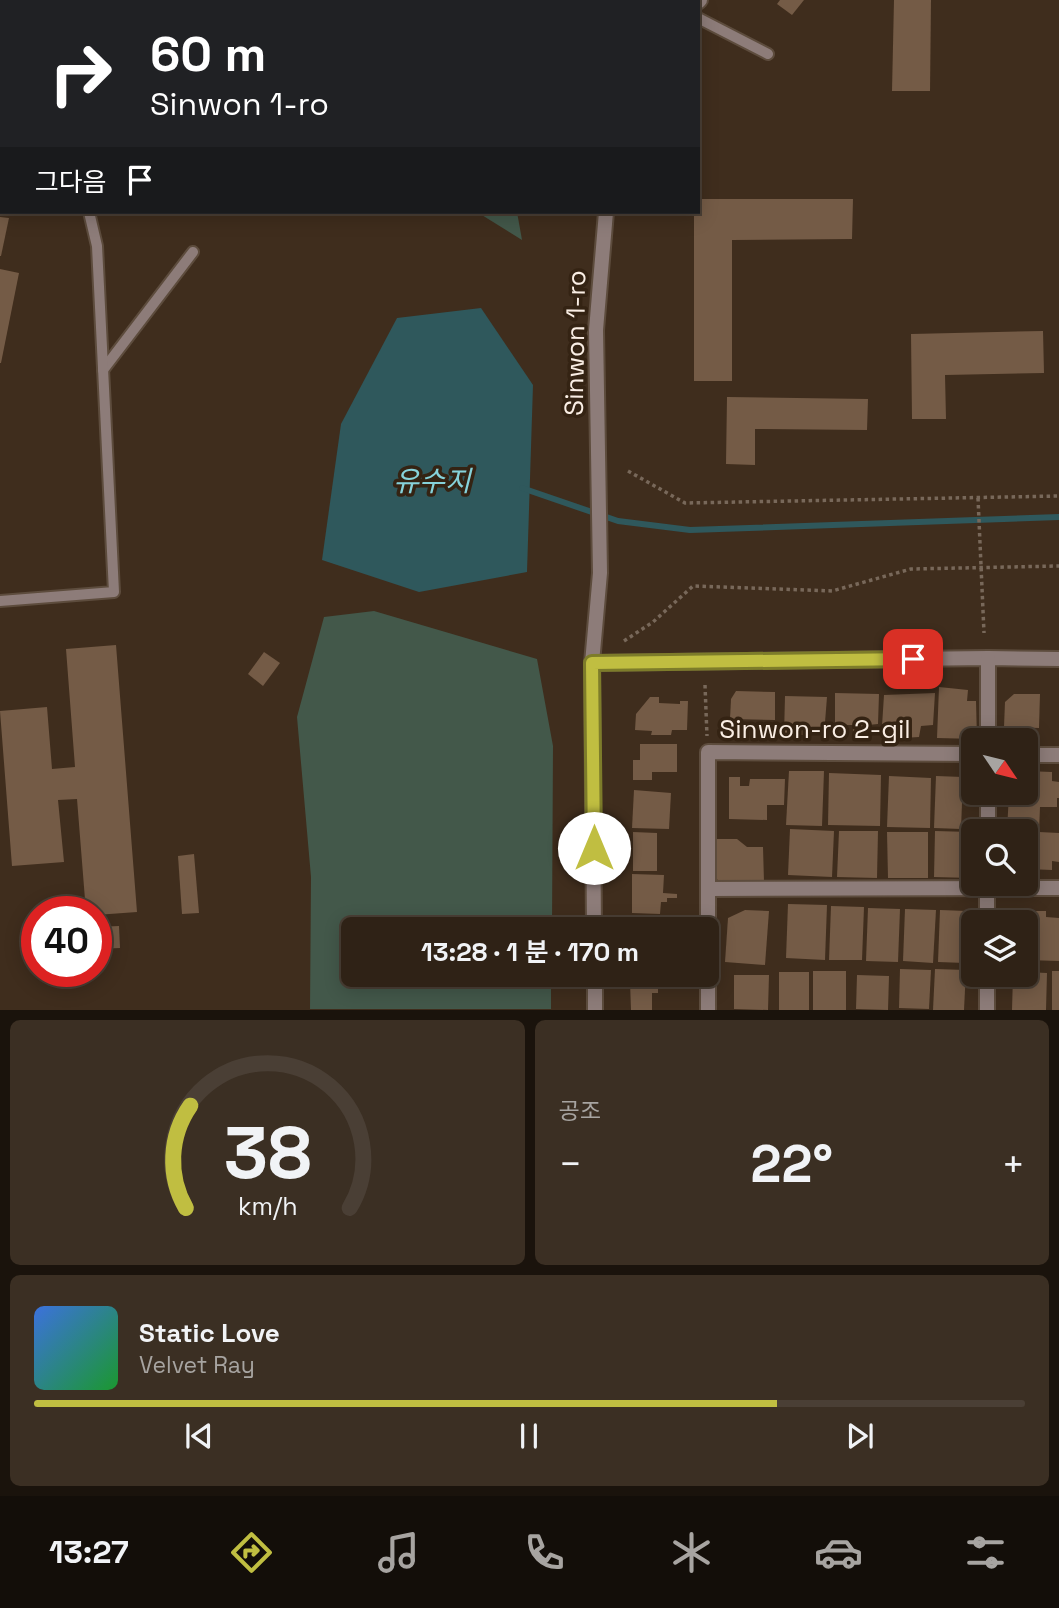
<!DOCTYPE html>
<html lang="ko">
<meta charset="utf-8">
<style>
:root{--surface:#2f2216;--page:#3b2f23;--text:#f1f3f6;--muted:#a7a4a1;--line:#4a3f35;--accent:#c0be41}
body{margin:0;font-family:"Space Grotesk","Noto Sans KR",sans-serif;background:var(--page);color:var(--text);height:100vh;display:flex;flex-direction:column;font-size:26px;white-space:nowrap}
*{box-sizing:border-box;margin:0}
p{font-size:23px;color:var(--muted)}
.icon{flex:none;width:38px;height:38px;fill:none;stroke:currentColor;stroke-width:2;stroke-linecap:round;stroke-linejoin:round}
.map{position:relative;height:1010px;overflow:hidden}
.panel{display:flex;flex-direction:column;gap:10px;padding:10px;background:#1a130c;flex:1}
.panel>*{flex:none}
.hud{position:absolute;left:0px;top:0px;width:700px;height:214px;box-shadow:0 4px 18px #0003,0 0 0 2px var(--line);background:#202124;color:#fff;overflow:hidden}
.needle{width:46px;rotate:125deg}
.controls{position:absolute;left:961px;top:728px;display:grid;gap:14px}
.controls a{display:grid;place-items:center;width:77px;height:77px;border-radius:10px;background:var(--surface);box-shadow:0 4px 18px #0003,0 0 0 2px var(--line);font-size:35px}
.speed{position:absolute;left:21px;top:896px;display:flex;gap:14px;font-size:35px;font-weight:700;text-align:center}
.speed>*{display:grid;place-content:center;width:91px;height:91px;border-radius:50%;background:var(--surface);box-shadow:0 4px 18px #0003,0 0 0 2px var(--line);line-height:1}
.speed .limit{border:10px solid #d22;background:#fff;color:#111}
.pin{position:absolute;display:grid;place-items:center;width:60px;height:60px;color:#fff;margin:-30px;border-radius:14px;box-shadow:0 4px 10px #0006}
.me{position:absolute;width:77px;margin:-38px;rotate:0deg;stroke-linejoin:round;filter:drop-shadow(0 0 5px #0008)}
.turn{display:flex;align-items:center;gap:24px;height:147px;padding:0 35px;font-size:32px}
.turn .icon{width:91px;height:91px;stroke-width:2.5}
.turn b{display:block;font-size:49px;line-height:60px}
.then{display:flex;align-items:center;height:66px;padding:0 35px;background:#0003;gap:14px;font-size:26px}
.big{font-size:52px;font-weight:600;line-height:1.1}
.panel .widget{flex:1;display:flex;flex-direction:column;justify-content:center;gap:10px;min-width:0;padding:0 24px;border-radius:10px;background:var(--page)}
.panel .dial{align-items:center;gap:0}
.dial svg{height:182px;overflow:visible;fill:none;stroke:var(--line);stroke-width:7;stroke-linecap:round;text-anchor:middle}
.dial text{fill:var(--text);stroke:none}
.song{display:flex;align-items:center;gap:21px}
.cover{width:84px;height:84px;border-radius:10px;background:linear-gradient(135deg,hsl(220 70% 55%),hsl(130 70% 35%))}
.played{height:7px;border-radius:4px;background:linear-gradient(90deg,var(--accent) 75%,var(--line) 75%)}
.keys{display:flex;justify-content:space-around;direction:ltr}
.heat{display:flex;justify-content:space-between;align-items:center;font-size:38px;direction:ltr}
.panel .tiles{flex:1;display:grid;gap:10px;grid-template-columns:1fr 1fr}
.widget:last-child{grid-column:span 2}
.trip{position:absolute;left:341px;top:917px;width:378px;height:70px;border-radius:10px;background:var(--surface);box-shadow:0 4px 18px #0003,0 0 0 2px var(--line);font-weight:600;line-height:70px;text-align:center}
.menu{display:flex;height:112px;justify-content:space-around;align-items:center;background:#130e09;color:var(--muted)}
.menu .icon{width:49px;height:49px}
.menu .selected{color:var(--accent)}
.menu b{font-size:32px;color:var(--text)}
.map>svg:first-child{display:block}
.green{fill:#43584a}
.water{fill:#2f585c}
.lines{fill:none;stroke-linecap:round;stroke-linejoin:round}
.stream{stroke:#2f585c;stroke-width:6}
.building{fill:#745b46}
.service-casing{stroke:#5d4c3d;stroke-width:14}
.minor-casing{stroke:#5d4c3d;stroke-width:18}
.tertiary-casing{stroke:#5d4c3d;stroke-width:18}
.path{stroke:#78685a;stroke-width:3.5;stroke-dasharray:3.5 3.5;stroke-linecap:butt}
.service{stroke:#8d7c79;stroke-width:10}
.minor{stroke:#8d7c79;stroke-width:14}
.tertiary{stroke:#8d7c79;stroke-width:14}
.route-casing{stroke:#7d7c2a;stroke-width:18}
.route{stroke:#c0be41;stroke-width:12}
.labels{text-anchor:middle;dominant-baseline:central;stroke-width:7;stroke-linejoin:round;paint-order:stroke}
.street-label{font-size:26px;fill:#faeee4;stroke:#342313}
.water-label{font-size:28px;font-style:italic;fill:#86d2da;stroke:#342313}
</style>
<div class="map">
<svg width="1059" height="1010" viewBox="0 0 1059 1010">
<rect width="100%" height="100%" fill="#3f2d1d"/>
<g class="green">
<polygon points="477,212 517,212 522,240"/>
<polygon points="374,611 537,659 553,746 552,929 354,929 354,975 551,975 551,1009 310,1009 311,877 297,717 324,617"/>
</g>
<polygon class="water" points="481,308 533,385 527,572 419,592 322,560 341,424 397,318"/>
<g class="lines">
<polyline class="stream" points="522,488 618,521 690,530 1059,517"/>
</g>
<g class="building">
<polygon points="780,0 804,0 792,15 777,4"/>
<polygon points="894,0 931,0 930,91 892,91"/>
<polygon points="698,199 853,199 852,239 732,240 732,381 694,381 694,212 698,212"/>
<polygon points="0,217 9,218 1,256 0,256"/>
<polygon points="0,269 19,273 1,363 0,363"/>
<polygon points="1043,331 1044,373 945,375 946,419 912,419 911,334"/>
<polygon points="727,397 868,399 867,430 755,429 755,465 726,464"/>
<polygon points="116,645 137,912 96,915 96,912 86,912 77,799 58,800 64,862 12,866 0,711 47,707 52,769 75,767 66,649"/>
<polygon points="264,652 280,663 263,686 248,674"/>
<polygon points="939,687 968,690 967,701 976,701 977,739 937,738"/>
<polygon points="736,691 775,692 775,720 730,719 731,699"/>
<polygon points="835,693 879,694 878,724 868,725 866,735 853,735 853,725 835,725"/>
<polygon points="935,693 933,725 921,726 919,737 903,738 903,726 882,726 884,695"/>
<polygon points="1014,694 1040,694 1039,728 1004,727 1005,702"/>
<polygon points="785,696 827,697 824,735 784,735"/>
<polygon points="650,697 659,697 659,703 680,704 680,701 688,701 687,730 672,730 671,735 651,735 652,731 635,730 636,714"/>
<polygon points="640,744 677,744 677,772 652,772 652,780 633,780 633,760 640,760"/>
<polygon points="789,771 824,771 822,826 786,825"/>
<polygon points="1026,771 1052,772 1052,781 1059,782 1059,798 1057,798 1057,807 1040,807 1039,832 1059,833 1059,862 1052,861 1052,870 1027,869 1026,831 1007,831 1009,793 1026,793"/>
<polygon points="829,773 881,775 880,826 828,825"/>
<polygon points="889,776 931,778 930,828 887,827"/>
<polygon points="936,776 963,777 961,829 934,828"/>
<polygon points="729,777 740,777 740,786 749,786 750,779 785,779 784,805 767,805 767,820 729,819"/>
<polygon points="634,790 671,793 669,829 632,828"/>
<polygon points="790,829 834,831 832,877 788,875"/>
<polygon points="839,831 878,831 877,878 837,877"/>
<polygon points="935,831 971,832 971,878 934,877"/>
<polygon points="633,832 657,833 657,871 633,871"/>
<polygon points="887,832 928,832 928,878 888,878"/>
<polygon points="713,839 737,839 747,847 763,847 764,882 720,883 713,874"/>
<polygon points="194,854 199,913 182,914 178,856"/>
<polygon points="632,874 664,875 663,893 677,894 677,898 667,898 667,902 661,902 660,914 632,913"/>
<polygon points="788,904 827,905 825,960 786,958"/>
<polygon points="831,906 864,907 862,960 829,960"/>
<polygon points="868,908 900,909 898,962 866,961"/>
<polygon points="905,909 936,910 933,963 903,961"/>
<polygon points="745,910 769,911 765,965 725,962 728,918"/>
<polygon points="940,910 967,911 965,963 938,962"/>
<polygon points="1022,911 1046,911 1046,917 1059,918 1059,961 1026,960 1026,922 1012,922 1013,916"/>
<polygon points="674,917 673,929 632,929 632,918"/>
<polygon points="119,926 120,948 96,949 96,927"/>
<polygon points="37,929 37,952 28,952 27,930"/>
<polygon points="900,969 931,970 929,1009 899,1008"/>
<polygon points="935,969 966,970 964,1010 933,1010"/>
<rect x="813" y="971" width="33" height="39"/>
<rect x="1052" y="971" width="7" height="39"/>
<rect x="779" y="972" width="30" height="38"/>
<polygon points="1026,972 1047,973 1046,1010 1012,1010 1013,975 1026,975"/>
<polygon points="734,975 769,975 768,1010 734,1009"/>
<polygon points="857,975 889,976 888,1010 856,1009"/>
<polygon points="658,981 658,993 652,993 652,1010 631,1010 630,982"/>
</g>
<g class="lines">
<g class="service-casing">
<g id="service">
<polyline points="698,18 768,54"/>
<polyline points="103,370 193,252"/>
<polyline points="0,601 114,592 97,246 89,212"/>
</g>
</g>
<g class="minor-casing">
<g id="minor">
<polyline points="592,663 988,658 1059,659"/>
<polyline points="988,740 988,658"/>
<polyline points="1026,755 1059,755"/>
<polyline points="988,831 988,793"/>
<polyline points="708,889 1059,888"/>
<polyline points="987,922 987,884"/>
<polyline points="708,1010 708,752 973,754"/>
<polyline points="987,1010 987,975"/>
</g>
</g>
<g class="tertiary-casing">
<g id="tertiary">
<polyline points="698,2 700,0"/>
<polyline points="594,929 592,663 600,573 596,330 606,212"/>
<polyline points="595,975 595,1010"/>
</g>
</g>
<g class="path">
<polyline points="628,471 685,503 1059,496"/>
<polyline points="978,498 984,633"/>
<polyline points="624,641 653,622 693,586 832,591 911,569 1059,566"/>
<polyline points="705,685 707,736"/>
</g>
<use href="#service" class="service"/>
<use href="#minor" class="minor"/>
<use href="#tertiary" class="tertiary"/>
</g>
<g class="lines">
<g class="route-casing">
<polyline id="route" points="594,848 592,663 913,659"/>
</g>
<use href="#route" class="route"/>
</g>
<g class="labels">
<g class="street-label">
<text transform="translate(575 343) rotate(-89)">Sinwon 1-ro</text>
<text x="815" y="729">Sinwon-ro 2-gil</text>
</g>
<g class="water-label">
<text x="432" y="481">유수지</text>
</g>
</g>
</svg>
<div class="controls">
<a><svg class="needle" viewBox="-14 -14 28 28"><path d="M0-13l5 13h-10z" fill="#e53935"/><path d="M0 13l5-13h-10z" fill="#a7a4a1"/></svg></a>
<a><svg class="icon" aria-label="search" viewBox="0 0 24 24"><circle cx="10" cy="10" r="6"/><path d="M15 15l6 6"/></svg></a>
<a><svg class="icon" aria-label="layers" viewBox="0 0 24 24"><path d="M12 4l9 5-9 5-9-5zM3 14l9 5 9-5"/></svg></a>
</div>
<div class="speed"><div class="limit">40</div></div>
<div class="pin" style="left:913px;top:659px;background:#d93025"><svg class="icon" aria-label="arrive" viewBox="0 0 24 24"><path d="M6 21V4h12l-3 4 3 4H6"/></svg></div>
<svg class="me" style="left:594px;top:848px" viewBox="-20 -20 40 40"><circle r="19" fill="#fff"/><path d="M0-13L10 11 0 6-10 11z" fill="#c0be41"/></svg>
<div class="trip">13:28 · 1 분 · 170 m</div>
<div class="hud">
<div class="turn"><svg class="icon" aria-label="right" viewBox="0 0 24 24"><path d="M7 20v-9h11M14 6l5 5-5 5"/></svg><div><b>60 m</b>Sinwon 1-ro</div></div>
<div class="then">그다음<svg class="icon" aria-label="arrive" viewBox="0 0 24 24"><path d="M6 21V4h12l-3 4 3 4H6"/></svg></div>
</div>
</div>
<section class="panel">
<div class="tiles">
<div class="widget dial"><svg viewBox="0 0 100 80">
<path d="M14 69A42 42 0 1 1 86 69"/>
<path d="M14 69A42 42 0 0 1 16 24" stroke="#c0be41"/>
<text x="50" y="56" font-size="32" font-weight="700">38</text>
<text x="50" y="72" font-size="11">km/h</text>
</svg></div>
<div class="widget"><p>공조</p>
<div class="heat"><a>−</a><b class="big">22°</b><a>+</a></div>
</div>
<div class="widget">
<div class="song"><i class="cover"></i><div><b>Static Love</b><p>Velvet Ray</p></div></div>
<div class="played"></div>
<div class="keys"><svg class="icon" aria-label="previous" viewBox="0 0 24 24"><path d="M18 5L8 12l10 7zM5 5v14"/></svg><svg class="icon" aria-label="pause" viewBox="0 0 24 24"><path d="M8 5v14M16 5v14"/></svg><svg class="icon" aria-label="next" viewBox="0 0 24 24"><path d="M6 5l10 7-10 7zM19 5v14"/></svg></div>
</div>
</div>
</section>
<nav class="menu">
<b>13:27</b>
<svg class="icon selected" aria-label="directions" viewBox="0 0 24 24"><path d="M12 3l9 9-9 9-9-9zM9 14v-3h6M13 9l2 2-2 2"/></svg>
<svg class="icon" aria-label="music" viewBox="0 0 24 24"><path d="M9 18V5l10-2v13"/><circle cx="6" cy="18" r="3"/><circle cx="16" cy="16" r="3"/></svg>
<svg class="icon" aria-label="phone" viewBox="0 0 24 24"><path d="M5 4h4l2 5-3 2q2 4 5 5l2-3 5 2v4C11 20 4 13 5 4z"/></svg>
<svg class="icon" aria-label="climate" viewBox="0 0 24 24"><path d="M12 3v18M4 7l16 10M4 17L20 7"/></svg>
<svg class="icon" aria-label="car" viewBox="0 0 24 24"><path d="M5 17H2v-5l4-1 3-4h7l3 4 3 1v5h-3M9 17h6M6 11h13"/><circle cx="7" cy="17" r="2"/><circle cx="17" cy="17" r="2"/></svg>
<svg class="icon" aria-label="filters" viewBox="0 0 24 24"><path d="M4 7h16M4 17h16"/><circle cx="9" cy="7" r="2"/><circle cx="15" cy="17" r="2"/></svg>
</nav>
